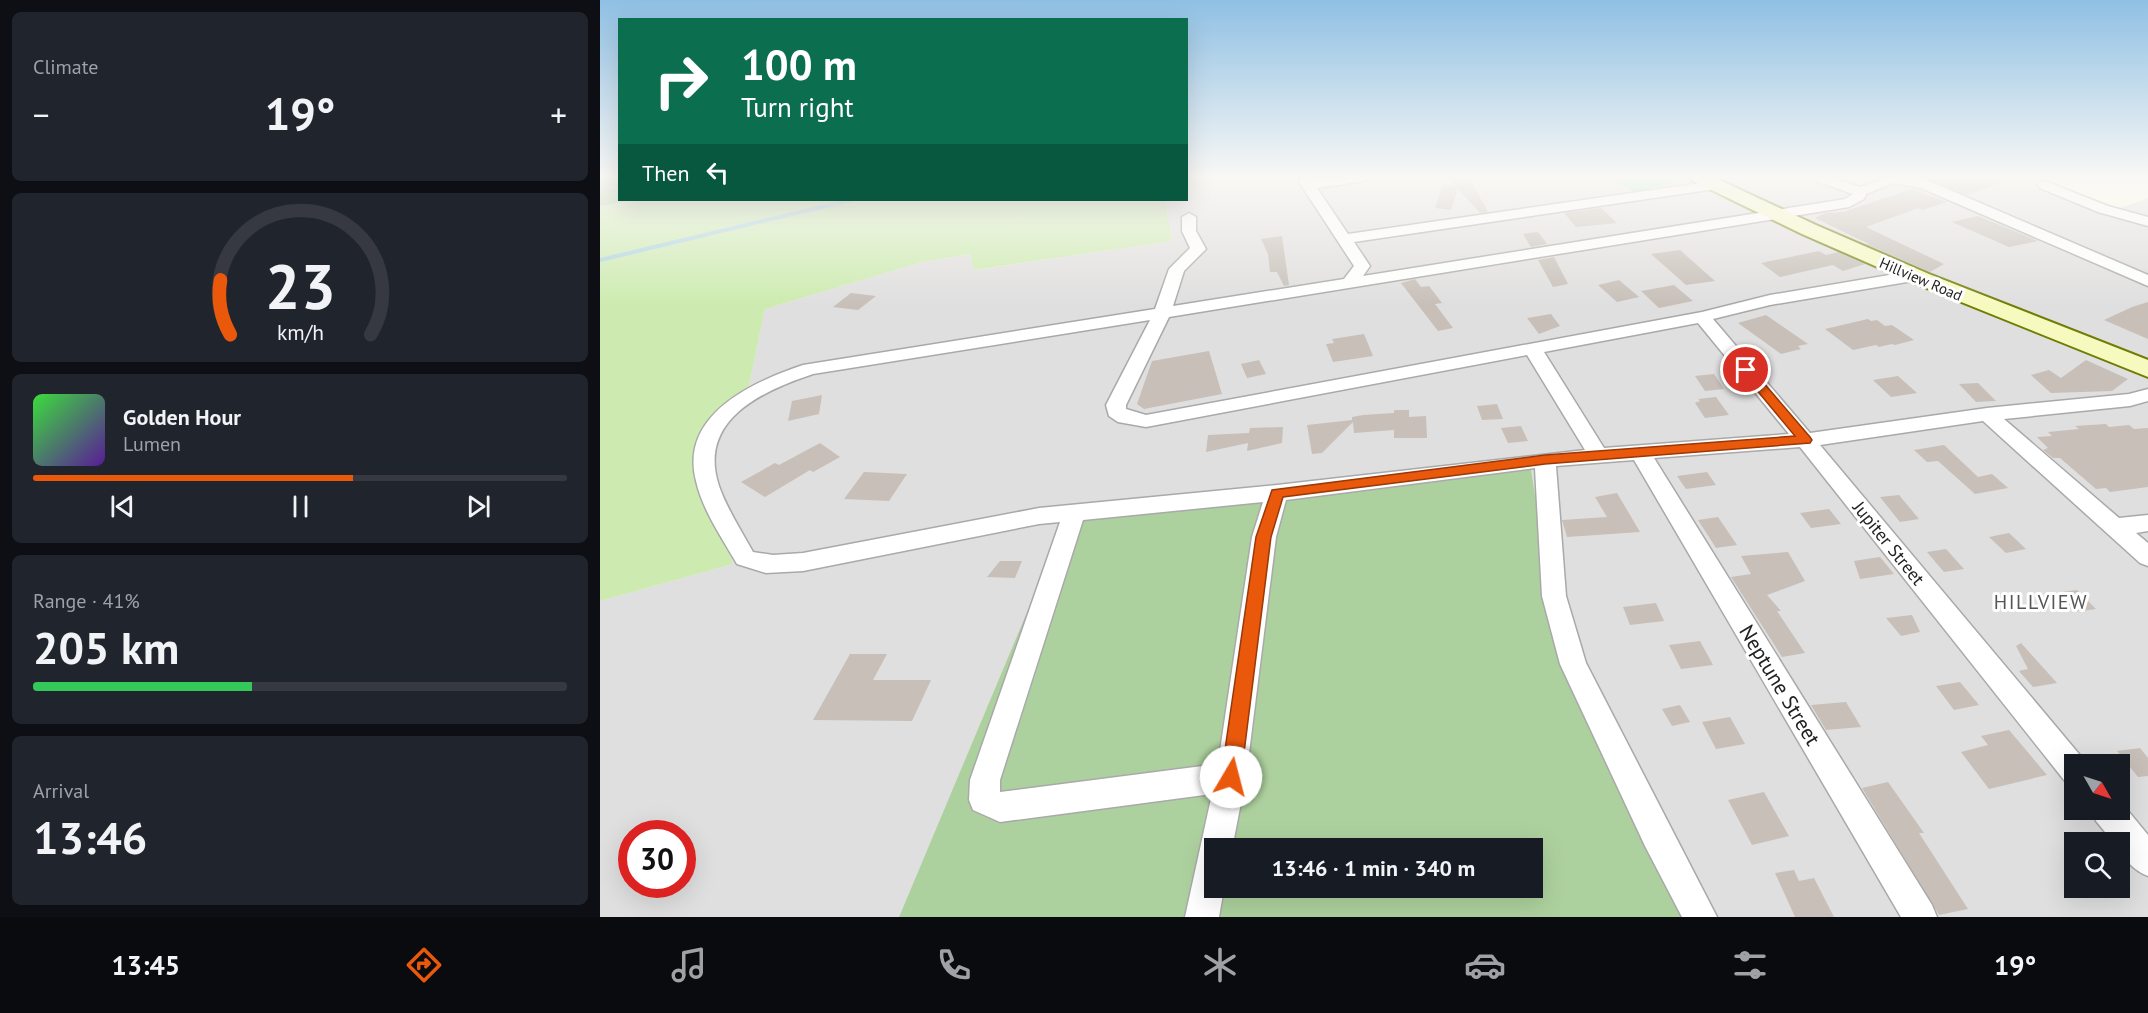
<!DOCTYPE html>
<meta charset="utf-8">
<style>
:root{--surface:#171b24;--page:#20242c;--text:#f1f3f6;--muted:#9ea1a6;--line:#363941;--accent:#ea580c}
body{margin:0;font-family:"PT Sans",sans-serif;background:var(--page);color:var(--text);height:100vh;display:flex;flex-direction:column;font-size:22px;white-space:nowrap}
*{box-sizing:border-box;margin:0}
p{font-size:20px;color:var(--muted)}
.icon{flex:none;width:33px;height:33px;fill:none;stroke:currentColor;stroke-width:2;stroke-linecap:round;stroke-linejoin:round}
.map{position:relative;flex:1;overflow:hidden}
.drawer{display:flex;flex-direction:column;gap:12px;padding:12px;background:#0d0f14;width:600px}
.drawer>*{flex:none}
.hud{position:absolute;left:18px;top:18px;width:570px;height:183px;border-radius:0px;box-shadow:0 6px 24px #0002;background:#0b6e4f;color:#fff;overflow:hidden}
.needle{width:39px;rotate:129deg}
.buttons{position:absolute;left:1464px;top:754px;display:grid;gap:12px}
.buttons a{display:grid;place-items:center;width:66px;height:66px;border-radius:0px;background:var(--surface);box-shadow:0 6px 24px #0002;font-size:30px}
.speed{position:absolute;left:18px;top:820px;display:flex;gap:12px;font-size:30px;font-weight:700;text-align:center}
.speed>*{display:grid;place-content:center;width:78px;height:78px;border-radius:50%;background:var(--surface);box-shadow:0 6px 24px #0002;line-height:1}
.speed .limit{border:9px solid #d22;background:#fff;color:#111}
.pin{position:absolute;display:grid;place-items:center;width:51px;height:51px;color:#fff;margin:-26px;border:3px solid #fff;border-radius:50%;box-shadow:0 2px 6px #0007}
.me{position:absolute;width:66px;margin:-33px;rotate:8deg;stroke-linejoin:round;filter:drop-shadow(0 0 4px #0008)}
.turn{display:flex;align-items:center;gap:21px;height:126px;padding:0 24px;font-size:27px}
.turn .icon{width:78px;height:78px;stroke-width:2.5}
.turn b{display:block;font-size:42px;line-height:51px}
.then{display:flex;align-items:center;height:57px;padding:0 24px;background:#0003;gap:12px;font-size:22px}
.big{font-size:45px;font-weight:700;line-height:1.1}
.drawer .tile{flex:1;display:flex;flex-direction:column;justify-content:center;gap:9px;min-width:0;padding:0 21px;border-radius:9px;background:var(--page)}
.drawer .dial{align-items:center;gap:0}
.dial svg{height:156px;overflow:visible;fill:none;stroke:var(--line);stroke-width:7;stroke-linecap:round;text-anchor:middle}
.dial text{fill:var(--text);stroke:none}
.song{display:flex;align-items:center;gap:18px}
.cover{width:72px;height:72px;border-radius:9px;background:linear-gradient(135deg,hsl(120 70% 55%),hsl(270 70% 35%))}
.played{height:6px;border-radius:3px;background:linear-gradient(90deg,var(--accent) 60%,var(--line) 60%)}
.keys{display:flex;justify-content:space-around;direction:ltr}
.heat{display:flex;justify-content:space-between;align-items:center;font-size:33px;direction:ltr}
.charge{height:9px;border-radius:4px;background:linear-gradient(90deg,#34c759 41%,var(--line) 0)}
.trip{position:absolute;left:604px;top:838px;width:339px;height:60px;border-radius:0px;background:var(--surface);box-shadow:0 6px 24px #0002;font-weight:700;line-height:60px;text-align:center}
.dock{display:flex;height:96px;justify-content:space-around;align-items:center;background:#090b0e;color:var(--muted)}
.dock .icon{width:42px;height:42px}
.dock .on{color:var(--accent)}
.dock b{font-size:27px;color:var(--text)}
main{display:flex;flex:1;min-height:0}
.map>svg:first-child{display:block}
.residential{fill:#e0dfdf;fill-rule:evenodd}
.education{fill:#ffffe5}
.grass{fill:#cdebb0}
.forest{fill:#add19e;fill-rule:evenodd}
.pitch{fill:#88e0be}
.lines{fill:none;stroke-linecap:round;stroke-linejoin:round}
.stream{stroke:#aad3df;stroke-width:4}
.building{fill:#c7bfb8}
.street-casing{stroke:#a9a9a9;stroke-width:3}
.secondary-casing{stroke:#707d05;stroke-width:4}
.street{fill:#fff;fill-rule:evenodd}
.secondary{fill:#f7fabf;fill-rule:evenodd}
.route{fill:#ea580c;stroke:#983908;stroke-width:1.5}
.labels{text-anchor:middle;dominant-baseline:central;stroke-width:6;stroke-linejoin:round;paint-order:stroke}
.far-street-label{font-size:15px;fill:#222;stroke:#fff}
.street-label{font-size:18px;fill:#222;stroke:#fff}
.neighbourhood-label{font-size:20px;letter-spacing:1.5px;fill:#555;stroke:#fff}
.near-street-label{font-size:21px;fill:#222;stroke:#fff}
</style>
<main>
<section class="drawer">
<div class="tile"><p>Climate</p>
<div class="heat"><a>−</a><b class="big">19°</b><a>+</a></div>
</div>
<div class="tile dial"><svg viewBox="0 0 100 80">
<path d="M14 69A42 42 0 1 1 86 69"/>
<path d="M14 69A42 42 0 0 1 9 41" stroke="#ea580c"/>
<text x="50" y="56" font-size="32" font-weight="700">23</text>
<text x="50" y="72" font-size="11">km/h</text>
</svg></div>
<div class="tile">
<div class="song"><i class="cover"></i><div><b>Golden Hour</b><p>Lumen</p></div></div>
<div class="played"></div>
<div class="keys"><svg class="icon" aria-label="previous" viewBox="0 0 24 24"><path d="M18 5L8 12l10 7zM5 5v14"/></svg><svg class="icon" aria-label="pause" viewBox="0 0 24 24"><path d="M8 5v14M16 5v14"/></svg><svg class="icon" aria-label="next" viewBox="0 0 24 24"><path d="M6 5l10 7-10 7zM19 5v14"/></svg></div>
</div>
<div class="tile"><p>Range · 41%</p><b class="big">205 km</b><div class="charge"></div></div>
<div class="tile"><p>Arrival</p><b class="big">13:46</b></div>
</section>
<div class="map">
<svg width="1548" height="917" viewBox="0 0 1548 917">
<rect width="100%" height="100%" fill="#f2efe9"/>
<path class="residential" d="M587,177H1226L1260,189L1295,177H1436L1517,209L1548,198V917H1092L959,652L931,469L466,522L299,917H0V601L133,564L105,483L100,448L147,395L165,309L322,262L370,254L375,270L572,241L565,200H586ZM1474,765H1520V810H1474ZM32,834H82V885H32ZM1474,843H1520V888H1474Z"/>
<polygon class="education" points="1436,177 1548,177 1548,198 1517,209"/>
<polygon class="grass" points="35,200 565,200 572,241 374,270 370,254 322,262 165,309 147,395 113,423 105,483 133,564 0,601 0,206"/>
<g class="forest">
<polygon points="0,177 19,177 20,200 35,200 0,206"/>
<path d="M931,469L959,652L1092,917H299L465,522ZM615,849H933V888H615Z"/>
</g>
<polygon class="pitch" points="1008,177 1079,177 1084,179 1036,193"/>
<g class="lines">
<polyline class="stream" points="0,260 251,200"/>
</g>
<g class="building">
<polygon points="846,177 869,177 888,212 880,213 858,189 851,210 835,208 843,184 855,186"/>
<polygon points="1321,177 1410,177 1411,179 1367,195"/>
<polygon points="1312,189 1347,202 1323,210 1318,208 1266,227 1344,264 1330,272 1266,244 1269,244 1215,218 1225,213 1243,212"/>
<polygon points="1001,208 1017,223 976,227 964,213"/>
<polygon points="1378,216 1431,238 1438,241 1409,247 1352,222"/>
<polygon points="938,232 947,244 931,247 923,234"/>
<polygon points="682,236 689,285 684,286 677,272 670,272 668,254 661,239"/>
<polygon points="1080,250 1115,281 1086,285 1051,254"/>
<polygon points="1219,251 1226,255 1238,252 1265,264 1243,271 1233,265 1180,277 1161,263"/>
<polygon points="954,257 968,284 953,287 938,260"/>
<polygon points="815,279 821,287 829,286 842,303 835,304 853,328 838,331 801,283"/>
<polygon points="1019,280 1039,297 1017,302 998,285"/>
<polygon points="1074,285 1093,301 1059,308 1041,291"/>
<polygon points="251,293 276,296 258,310 233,307"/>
<polygon points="1548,302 1548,339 1504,320 1532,307"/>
<polygon points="951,314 960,326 939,334 927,318"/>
<polygon points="1166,315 1208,344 1198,346 1201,349 1181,354 1138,323"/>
<polygon points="1268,319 1271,321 1277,320 1285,326 1292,325 1314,340 1295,345 1292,344 1279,347 1276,345 1253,350 1225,329"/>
<polygon points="764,334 773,356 733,362 726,344 734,343 732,339"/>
<polygon points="609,351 622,394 544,409 537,404 552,361"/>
<polygon points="659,360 666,374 647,378 641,364"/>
<polygon points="1486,360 1528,379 1512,391 1451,393 1431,375 1449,370 1461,378"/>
<polygon points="1114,374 1124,389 1105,391 1095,376"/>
<polygon points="1298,376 1317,393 1291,397 1273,380"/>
<polygon points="1378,383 1396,401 1376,402 1359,384"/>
<polygon points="222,395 219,414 188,421 192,401"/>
<polygon points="1116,397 1129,415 1105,418 1095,403 1100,401 1098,399"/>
<polygon points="897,404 903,419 882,420 877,406"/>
<polygon points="794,410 809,410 809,417 826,416 827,438 794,438 794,430 754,433 753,422 722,453 712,454 707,425 752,420 752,417 763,415 794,413"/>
<polygon points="1506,424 1509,427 1529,425 1534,429 1548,428 1548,487 1510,492 1506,488 1496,489 1460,458 1453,458 1443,450 1448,448 1437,437 1452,436 1448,432 1479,429 1475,426"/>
<polygon points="921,426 928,441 908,443 901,428"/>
<polygon points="683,427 682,443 647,451 648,443 606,452 608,435 649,433 650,428"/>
<polygon points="220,443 240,457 213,472 210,470 165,497 141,482 175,463 179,465"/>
<polygon points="1344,445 1378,477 1392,474 1408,488 1375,494 1338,461 1327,462 1314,450"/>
<polygon points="264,472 307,474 289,501 244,499"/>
<polygon points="1107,472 1116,485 1086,489 1077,476"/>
<polygon points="1017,493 1040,532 967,537 962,520 1007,517 995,497"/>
<polygon points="1299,495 1319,519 1300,522 1280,497"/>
<polygon points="1229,509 1241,524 1211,528 1200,513"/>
<polygon points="1118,517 1137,545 1116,548 1098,520"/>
<polygon points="1409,533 1426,549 1406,553 1389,537"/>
<polygon points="1346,549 1364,569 1344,572 1327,552"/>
<polygon points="1188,552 1205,581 1167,595 1181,611 1177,611 1205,653 1182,657 1131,577 1151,574 1141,556"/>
<polygon points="1280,557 1294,574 1260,579 1254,561"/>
<polygon points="400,561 422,561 415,578 387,577"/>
<polygon points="1477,590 1496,609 1474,612 1455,593"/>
<polygon points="1056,603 1064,621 1030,625 1023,607"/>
<polygon points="1312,615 1320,632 1301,636 1286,618"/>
<polygon points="1100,641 1113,665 1081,669 1069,645"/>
<polygon points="1421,643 1457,683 1433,687 1419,671 1428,669 1416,646"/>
<polygon points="250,654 287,654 273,680 331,680 312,721 213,720"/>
<polygon points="1360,682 1379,705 1354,710 1336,686"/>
<polygon points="1246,702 1261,727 1226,730 1211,705"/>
<polygon points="1080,705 1090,722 1072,726 1062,709"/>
<polygon points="1130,717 1145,744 1116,749 1102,722"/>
<polygon points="1409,730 1447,775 1389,789 1361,752 1388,745 1381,736"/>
<polygon points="1540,748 1548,758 1548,776 1538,777 1517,751"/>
<polygon points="1288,782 1324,833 1319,833 1368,909 1339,915 1262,788"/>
<polygon points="1164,792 1189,836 1152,845 1128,800"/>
<polygon points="1194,870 1199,881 1214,878 1234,917 1195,917 1175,873"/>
</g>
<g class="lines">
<g class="street-casing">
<g id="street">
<path d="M706,177C723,182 751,177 771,177L764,181L717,188L748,234L1115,181L1122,185L1115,189L754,242L770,266L763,276L1245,199L1253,194L1213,180L1211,177H1231L1260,187C1286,177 1301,174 1329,181L1548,275V286L1321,188L1293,183L1266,194L1264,199L1249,207L569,317L526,405V409L546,415L1102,312L1170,295L1313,271L1319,273L1321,276L1319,279L1313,281L1170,305L1113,319L1210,433L1387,408L1529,394L1548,389V401L1530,406L1404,419L1519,518L1548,515V531L1536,533L1548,543V566L1540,563L1383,421L1220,445L1484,760L1487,765H1474V784L1464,780L1200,447L1054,458L1332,905L1337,917H1301L1034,460L956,466L966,596L986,663L1117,917H1082L1045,846L960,664L942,596L935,468L686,500L676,537L646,777L632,849H615V888H624L619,917H585L612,794L400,822L373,810L369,800L370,780L460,522L439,524L203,571L166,573L137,564C122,538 103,511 96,481C79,415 152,382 203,365L555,309L569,269L590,248L582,231V217L589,213L596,217V231L606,249L584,271L573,306L744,279L754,266L701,185L699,181ZM550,320L506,405L509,416L518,422L546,427L927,355L985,450L677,485L439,508L203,553L173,555L153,552C141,530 127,509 119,486C97,420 162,391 213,374ZM1098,323L1189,434L1004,448L944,352ZM663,502L652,537L618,764L400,792V780L483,520Z"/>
<polygon points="1445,181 1508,206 1548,217 1548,226 1498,212 1440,188 1438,185 1440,182"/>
<path d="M1520,801L1548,835V876C1535,871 1520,858 1520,843H1514L1496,821L1492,810H1520Z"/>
</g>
</g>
<g class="secondary-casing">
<polygon id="secondary" points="1090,177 1113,177 1216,225 1329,274 1548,360 1548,377 1314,283 1202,234 1093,181"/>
</g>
<use href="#street" class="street"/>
<use href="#secondary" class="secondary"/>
</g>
<linearGradient id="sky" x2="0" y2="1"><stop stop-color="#8fc0e4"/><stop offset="0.58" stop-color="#f9f8f5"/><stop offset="1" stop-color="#f9f8f5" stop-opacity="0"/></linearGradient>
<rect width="1548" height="305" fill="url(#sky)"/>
<polygon class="route" points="1146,366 1150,367 1210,437 1212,440 1210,443 945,464 683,497 671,537 641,777 638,783 631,786 624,783 621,777 656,537 672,490 945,455 1195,436 1140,370"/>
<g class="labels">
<g class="far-street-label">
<text transform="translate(1321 279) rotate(23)">Hillview Road</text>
</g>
<g class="street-label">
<text transform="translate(1289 543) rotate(51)">Jupiter Street</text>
</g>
<g class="neighbourhood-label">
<text x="1441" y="602">HILLVIEW</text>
</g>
<g class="near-street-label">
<text transform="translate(1180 685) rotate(59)">Neptune Street</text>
</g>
</g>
</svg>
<div class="buttons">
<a><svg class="needle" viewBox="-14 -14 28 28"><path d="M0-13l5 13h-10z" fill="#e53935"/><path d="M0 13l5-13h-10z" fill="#9ea1a6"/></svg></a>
<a><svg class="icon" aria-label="search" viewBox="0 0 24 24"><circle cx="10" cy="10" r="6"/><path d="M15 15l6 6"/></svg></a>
</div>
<div class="speed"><div class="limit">30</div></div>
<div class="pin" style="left:1146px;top:370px;background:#d93025"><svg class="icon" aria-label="arrive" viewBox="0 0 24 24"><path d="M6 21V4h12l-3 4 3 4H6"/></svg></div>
<svg class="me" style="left:631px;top:777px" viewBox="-20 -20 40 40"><circle r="19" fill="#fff"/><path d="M0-13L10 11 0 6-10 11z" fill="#ea580c"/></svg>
<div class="trip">13:46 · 1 min · 340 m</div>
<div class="hud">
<div class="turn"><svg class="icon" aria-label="right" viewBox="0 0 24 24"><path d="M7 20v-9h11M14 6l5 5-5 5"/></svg><div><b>100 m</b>Turn right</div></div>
<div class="then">Then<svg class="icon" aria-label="left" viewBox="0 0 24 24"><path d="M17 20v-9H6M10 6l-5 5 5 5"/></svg></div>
</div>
</div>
</main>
<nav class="dock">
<b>13:45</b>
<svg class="icon on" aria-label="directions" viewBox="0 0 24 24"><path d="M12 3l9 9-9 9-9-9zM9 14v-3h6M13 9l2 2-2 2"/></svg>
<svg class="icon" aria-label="music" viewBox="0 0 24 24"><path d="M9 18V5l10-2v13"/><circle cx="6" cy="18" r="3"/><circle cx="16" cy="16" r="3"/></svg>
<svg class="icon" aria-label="phone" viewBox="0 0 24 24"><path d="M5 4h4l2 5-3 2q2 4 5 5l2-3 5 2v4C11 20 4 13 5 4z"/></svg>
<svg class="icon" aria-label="climate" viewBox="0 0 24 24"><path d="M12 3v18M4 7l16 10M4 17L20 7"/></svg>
<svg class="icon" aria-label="car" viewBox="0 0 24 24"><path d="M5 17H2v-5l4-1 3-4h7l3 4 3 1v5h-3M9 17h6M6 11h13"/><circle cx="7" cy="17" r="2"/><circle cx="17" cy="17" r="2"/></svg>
<svg class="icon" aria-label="filters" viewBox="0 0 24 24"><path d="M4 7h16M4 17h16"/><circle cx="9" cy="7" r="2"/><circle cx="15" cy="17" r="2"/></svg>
<b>19°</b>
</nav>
